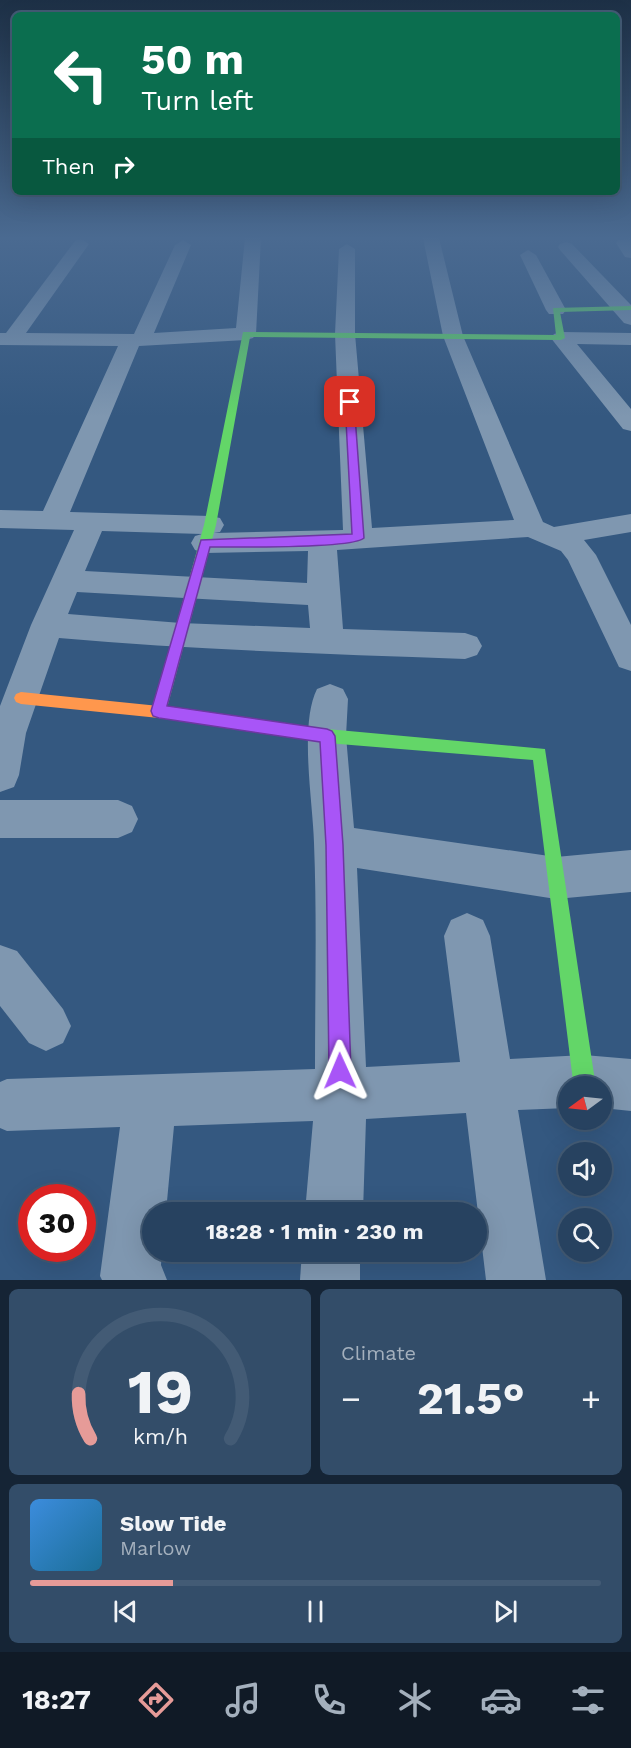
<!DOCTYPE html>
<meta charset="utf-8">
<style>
:root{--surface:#274260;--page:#334d69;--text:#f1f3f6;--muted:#a4b0bd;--line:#435b75;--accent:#e69b98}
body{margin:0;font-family:"Work Sans",sans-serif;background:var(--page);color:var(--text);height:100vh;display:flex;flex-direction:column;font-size:22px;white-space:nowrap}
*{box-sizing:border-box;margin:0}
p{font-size:20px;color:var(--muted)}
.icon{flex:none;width:33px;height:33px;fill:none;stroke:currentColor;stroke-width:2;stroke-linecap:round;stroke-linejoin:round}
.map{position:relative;height:1280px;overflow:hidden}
.details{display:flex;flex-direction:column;gap:9px;padding:9px;background:#152435;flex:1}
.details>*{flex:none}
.top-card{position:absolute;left:12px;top:12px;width:608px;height:183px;border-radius:9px;box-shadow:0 6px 24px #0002,0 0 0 2px var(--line);background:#0b6e4f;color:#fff;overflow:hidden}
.needle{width:39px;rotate:255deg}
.fabs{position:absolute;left:558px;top:1076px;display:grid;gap:12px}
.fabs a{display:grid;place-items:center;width:54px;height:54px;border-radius:50%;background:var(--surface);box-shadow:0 6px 24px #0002,0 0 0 2px var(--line);font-size:30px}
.speed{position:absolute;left:18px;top:1184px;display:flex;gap:12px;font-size:30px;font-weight:700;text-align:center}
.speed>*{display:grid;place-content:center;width:78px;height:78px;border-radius:50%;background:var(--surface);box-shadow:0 6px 24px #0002,0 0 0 2px var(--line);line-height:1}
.speed .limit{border:9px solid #d22;background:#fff;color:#111}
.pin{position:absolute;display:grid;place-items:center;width:51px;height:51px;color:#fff;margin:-26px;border-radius:12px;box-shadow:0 3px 9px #0006}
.me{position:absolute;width:66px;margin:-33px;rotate:359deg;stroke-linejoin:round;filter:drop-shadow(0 0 4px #0008)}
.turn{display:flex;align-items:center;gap:21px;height:126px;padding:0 30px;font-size:27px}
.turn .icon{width:78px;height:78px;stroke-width:2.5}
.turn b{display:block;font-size:42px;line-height:51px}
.then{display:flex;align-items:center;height:57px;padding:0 30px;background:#0003;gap:12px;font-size:22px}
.big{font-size:45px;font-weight:700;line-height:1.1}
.details .widget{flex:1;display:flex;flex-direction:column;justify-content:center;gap:9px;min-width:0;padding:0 21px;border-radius:9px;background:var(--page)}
.details .dial{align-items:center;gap:0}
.dial svg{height:156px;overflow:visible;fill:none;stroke:var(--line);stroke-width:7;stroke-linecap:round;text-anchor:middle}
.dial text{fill:var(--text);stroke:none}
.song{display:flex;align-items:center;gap:18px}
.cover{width:72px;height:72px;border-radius:9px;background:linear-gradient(135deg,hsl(210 70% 55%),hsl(200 70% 35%))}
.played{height:6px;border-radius:3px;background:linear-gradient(90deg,var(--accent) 25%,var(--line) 25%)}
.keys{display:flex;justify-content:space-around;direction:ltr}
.heat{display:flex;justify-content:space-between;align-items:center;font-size:33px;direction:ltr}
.details .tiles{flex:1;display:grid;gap:9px;grid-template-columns:1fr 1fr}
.widget:last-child{grid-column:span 2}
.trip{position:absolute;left:142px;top:1202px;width:345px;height:60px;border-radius:30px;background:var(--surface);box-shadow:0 6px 24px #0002,0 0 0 2px var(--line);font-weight:700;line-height:60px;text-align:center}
.dock{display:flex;height:96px;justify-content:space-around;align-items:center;background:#101a26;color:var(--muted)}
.dock .icon{width:42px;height:42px}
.dock .on{color:var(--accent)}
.dock b{font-size:27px;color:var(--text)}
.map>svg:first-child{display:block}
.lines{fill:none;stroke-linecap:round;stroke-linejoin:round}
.street{fill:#7f97b0;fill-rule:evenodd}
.fast{fill:#63d668;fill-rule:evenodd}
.slow{fill:#ff974d;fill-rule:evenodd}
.route{fill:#a855f7;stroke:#6d37a1;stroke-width:1.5}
</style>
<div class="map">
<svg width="631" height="1280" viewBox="0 0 631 1280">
<rect width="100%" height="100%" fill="#345880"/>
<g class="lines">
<g class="street">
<path d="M245,238H261L256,334L253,338L246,340L139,346L70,512L210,516L220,518L224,525L220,532L214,533L343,530L335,334L339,249L347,244L355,249V334L372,528L514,520L443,336L423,238H439L463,336L543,522L554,527L631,514V532L584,540L596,555L631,625V671L619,667L568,560L561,551L528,537L337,550L343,629L465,633L477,637L482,646L477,655L465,659C329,654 194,650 59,638L26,733L19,775L14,787L0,792V706L31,625L74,530L0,528V510L43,511L118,346L0,345V333H6L75,241L81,239L89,244L26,333L134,334L175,245L183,240L191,245L154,333L236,328ZM102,531L202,534L195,536L191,543L195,550L205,553L308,551L307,583L85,571ZM77,592L308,605L310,628L181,623L68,614Z"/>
<polygon points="631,238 631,258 625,257 616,243 618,240"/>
<polygon points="566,242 572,244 631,305 631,325 624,323 560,250 558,247 560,244"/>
<polygon points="528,250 536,255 566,310 563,314 549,314 546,310 520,255"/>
<polygon points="561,332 631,333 631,345 577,344 631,409 631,431 623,429 554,342 551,338 554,334"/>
<path d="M330,684L343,689L348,699L346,736L354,828L556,857L631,850V892L556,899L357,868L366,1067L460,1062L444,936L451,920L467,913L483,920L490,936L510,1059L584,1055L631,1059V1111L602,1108V1086H568V1108L518,1110L546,1280H486L466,1113L366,1119L363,1212H305L313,1121L174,1126L166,1212H153V1251H162L161,1265L167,1280H102L100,1276L120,1127L7,1131L0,1128V1082L7,1079L315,1069C315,994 317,918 314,843C313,802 299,725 317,689Z"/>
<polygon points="0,800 118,800 132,806 138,819 132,832 118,838 0,838"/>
<polygon points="0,945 17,951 63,1009 71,1026 63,1043 46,1051 29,1043 0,1006"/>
<polygon points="302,1251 360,1251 360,1280 300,1280"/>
</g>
<g class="fast">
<polygon points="631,306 631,310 560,312 565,338 561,340 250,337 216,525 166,712 164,716 159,718 154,716 152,712 204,525 243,332 556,335 553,308"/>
<polygon points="272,722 327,729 545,749 595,1081 592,1086 576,1086 573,1081 533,760 327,743 272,734 267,733 264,728 267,723"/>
</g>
<polygon class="slow" points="21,692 159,706 272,722 277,723 280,728 277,733 272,734 159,718 21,704 16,702 14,698 16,694"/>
</g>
<linearGradient id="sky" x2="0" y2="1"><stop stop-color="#1d3046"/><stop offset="0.57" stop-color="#4a6a91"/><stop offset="1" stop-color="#4a6a91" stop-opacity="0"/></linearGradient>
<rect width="631" height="417" fill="url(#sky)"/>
<path class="route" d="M350,399L354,402L364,538C353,549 233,547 210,547L167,706L327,729L332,731L335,736L343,845L351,1071L348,1079L340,1082L333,1079L329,1071L326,845L320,742L159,718L153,716L151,711L201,540L352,534L345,402Z"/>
</svg>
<div class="fabs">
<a><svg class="needle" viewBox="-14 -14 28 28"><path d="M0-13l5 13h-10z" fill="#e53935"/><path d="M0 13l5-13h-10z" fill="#a4b0bd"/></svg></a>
<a><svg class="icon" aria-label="sound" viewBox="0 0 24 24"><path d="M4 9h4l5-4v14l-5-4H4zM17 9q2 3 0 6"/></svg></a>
<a><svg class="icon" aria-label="search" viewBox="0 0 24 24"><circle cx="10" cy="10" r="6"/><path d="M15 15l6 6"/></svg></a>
</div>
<div class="speed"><div class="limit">30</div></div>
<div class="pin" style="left:350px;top:402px;background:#d93025"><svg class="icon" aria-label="arrive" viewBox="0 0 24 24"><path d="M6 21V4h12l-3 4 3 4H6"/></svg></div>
<svg class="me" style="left:340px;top:1071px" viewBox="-20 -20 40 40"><path d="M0-17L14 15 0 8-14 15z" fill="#a855f7" stroke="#fff" stroke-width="4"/></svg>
<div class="trip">18:28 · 1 min · 230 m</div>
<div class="top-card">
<div class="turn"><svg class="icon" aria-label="left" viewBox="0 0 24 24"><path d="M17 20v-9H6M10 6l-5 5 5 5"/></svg><div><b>50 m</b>Turn left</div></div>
<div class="then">Then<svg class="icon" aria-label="right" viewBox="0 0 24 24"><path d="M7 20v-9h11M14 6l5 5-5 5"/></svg></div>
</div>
</div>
<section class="details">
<div class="tiles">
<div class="widget dial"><svg viewBox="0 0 100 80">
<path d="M14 69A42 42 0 1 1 86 69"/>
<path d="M14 69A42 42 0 0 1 8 46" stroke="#e69b98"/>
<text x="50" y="56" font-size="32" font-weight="700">19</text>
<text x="50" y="72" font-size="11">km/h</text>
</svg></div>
<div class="widget"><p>Climate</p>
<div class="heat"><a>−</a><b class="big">21.5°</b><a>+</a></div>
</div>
<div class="widget">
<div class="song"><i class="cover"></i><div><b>Slow Tide</b><p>Marlow</p></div></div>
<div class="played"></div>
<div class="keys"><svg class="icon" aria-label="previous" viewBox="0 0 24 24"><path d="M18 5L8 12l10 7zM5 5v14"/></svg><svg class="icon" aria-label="pause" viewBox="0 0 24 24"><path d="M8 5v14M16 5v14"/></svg><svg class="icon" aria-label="next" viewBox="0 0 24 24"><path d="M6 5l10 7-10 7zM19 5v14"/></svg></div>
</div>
</div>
</section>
<nav class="dock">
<b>18:27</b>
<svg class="icon on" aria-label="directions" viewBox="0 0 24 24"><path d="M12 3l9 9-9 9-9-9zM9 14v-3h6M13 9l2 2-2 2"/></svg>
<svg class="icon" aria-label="music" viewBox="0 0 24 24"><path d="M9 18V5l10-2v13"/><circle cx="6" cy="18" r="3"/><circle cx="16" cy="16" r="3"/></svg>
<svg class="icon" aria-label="phone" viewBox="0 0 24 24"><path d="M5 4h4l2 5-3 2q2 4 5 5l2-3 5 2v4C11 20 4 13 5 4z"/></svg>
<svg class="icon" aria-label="climate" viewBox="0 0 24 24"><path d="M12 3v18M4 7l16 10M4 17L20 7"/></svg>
<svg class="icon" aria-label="car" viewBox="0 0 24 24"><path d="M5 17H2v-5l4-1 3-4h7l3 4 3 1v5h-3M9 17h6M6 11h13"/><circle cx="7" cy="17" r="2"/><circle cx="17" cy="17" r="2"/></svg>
<svg class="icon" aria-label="filters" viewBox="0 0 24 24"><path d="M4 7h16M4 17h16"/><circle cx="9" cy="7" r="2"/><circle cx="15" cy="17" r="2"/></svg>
</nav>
